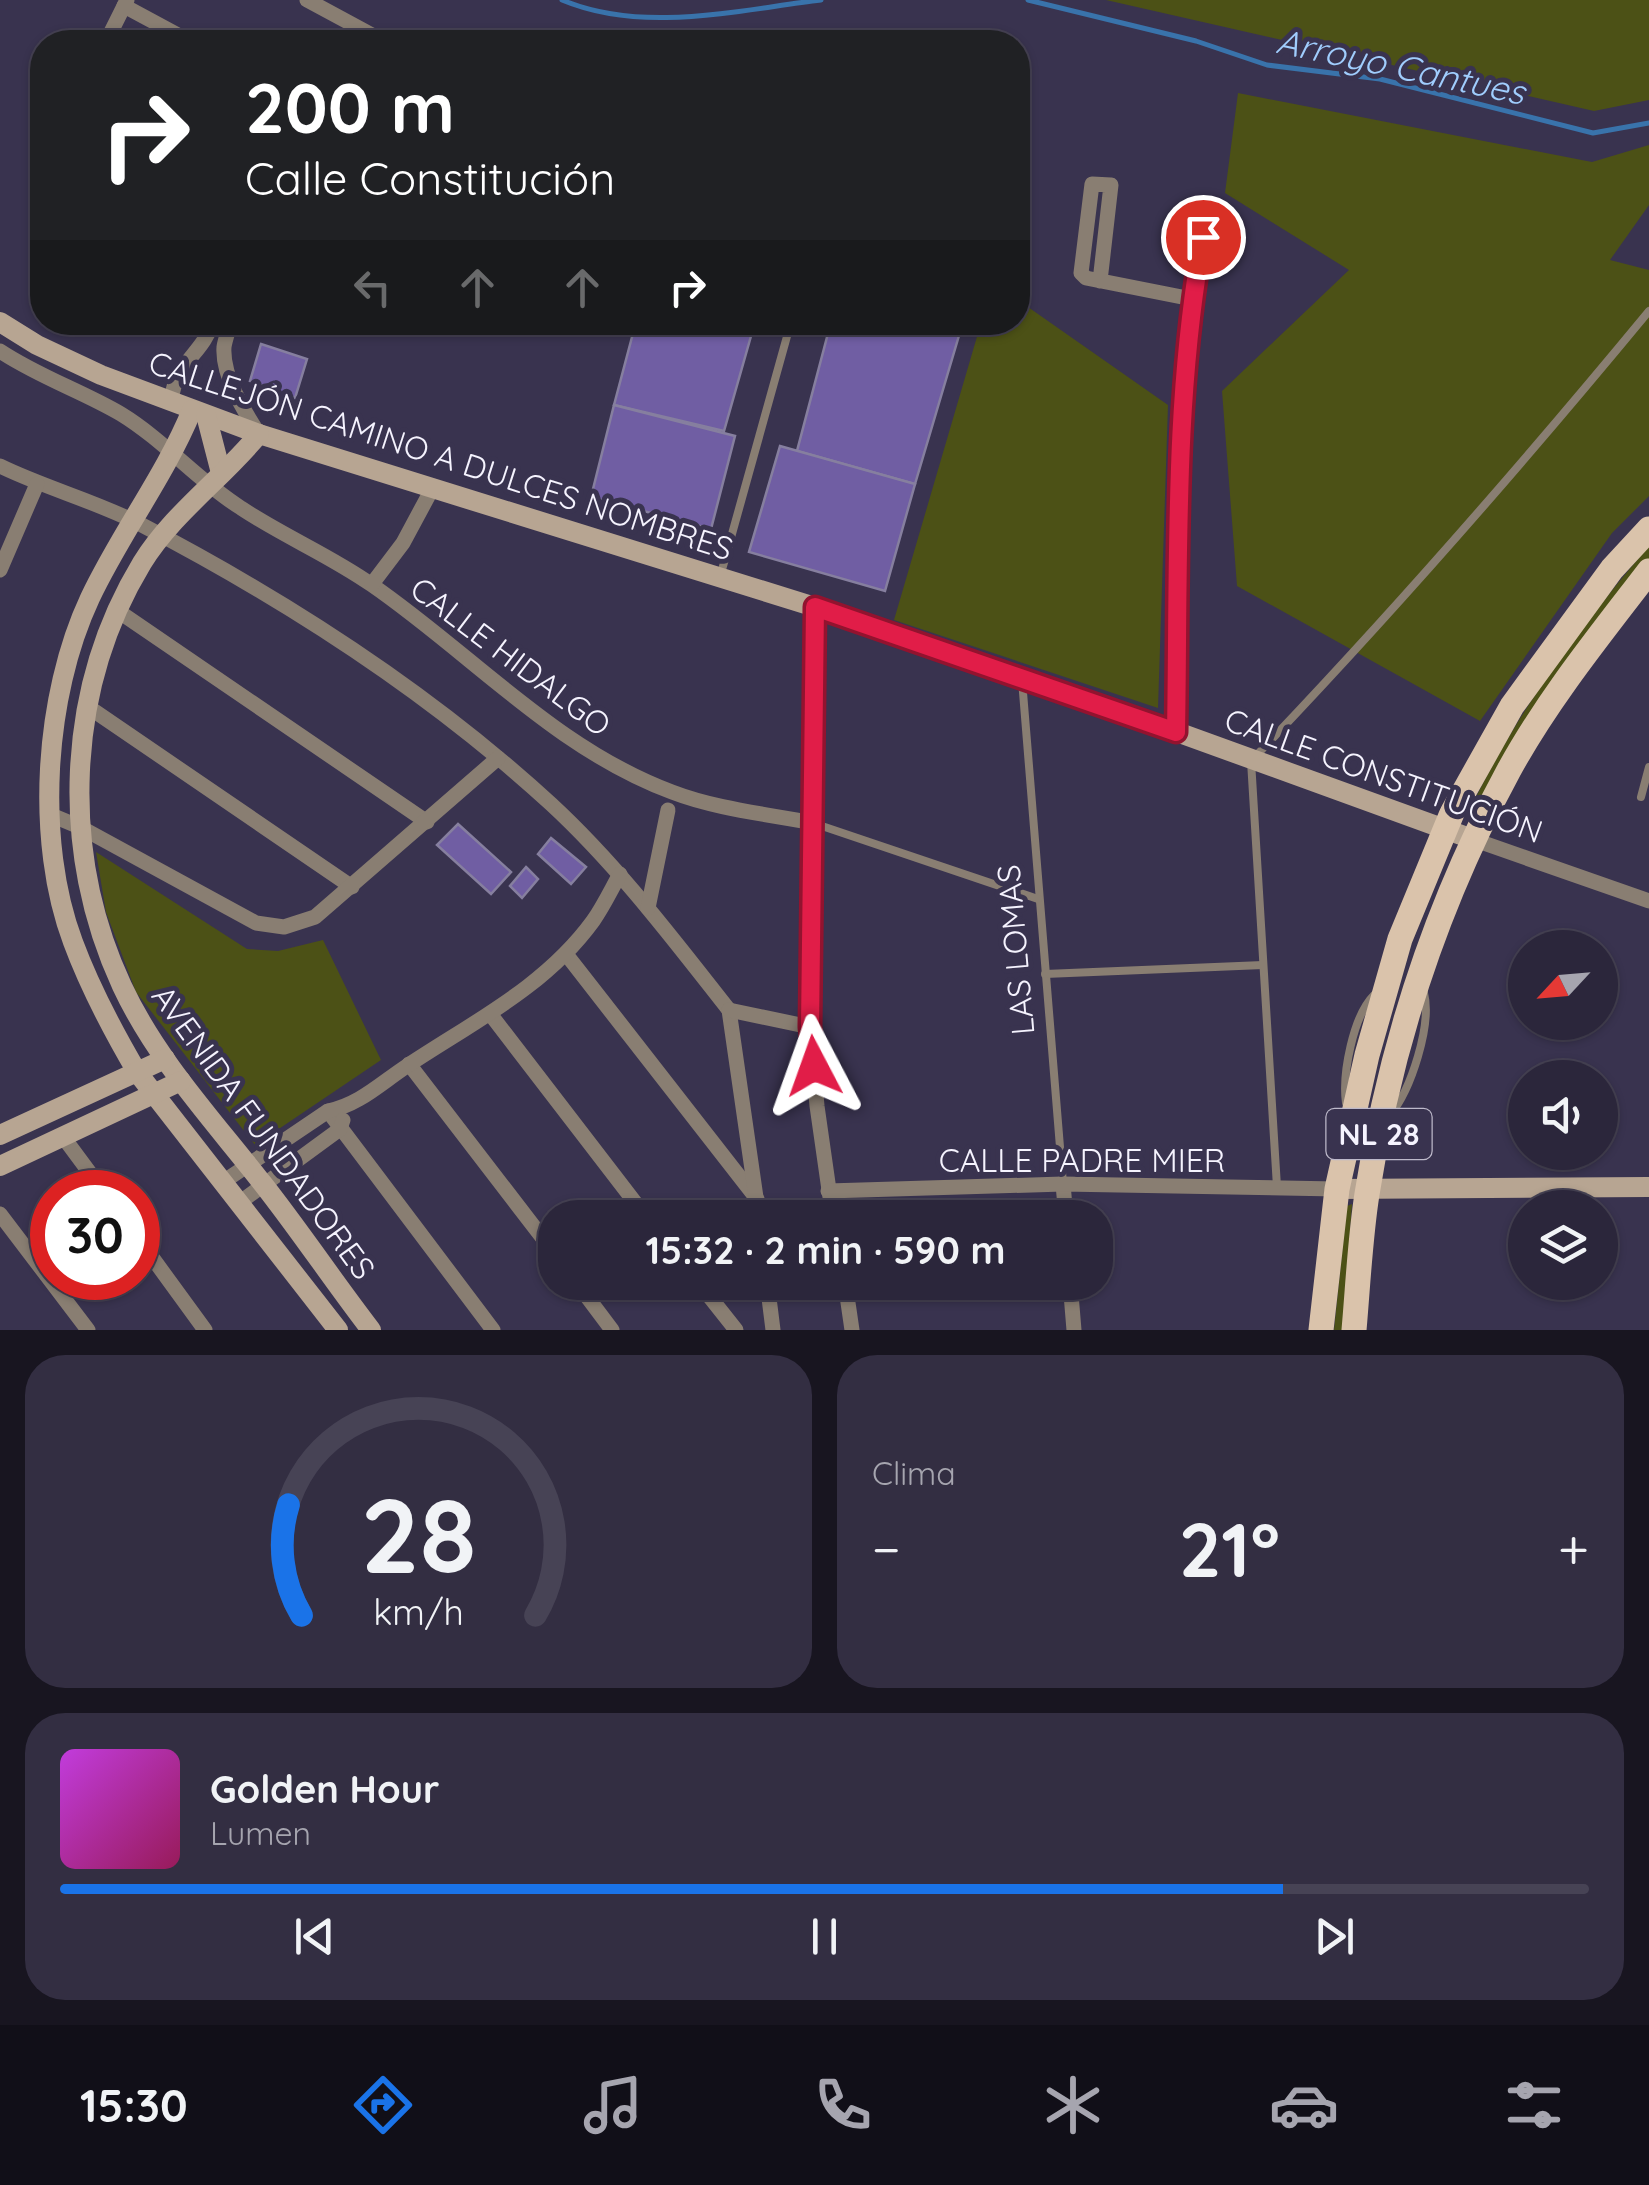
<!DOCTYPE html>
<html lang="es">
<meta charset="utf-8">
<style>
:root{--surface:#2b263b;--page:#332e42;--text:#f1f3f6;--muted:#a6a5af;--line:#474355;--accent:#1a73e8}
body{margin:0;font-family:Quicksand,sans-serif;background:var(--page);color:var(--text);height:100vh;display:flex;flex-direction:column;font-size:38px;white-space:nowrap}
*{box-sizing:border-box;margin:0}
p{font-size:32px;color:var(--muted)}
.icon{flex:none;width:55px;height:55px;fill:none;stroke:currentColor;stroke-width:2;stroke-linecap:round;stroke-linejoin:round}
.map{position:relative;height:1330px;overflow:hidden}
.drawer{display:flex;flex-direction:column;gap:25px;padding:25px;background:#181520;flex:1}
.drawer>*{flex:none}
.guide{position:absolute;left:30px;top:30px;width:1000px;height:305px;border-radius:40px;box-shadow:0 2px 8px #0004,0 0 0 2px var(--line);background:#202124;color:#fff;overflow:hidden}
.needle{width:65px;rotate:244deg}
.buttons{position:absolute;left:1508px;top:930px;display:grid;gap:20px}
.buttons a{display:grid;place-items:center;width:110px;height:110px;border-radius:50%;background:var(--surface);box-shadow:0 2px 8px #0004,0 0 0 2px var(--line);font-size:50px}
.speed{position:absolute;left:30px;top:1170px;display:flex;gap:20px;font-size:50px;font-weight:700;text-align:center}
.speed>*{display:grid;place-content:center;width:130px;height:130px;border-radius:50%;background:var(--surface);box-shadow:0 2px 8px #0004,0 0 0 2px var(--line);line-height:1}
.speed .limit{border:15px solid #d22;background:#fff;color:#111}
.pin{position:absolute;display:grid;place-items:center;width:85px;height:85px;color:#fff;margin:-42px;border:5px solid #fff;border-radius:50%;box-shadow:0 2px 10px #0007}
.me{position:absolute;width:110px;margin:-55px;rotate:356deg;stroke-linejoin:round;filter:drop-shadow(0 0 8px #0008)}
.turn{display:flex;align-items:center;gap:35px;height:210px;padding:0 50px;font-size:45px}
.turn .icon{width:130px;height:130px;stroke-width:2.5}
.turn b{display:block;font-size:70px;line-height:85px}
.lanes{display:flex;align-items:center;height:95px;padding:0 50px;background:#0003;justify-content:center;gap:50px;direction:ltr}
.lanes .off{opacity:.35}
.big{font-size:75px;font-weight:700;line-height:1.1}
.drawer .card{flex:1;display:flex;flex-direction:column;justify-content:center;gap:15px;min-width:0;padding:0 35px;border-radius:40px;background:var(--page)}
.drawer .dial{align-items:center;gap:0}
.dial svg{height:260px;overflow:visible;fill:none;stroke:var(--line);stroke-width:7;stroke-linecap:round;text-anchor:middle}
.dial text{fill:var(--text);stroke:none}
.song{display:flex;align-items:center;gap:30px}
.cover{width:120px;height:120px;border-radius:15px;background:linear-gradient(135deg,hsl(290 70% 55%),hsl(330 70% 35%))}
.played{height:10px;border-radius:5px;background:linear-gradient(90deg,var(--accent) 80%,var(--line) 80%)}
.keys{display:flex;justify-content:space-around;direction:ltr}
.heat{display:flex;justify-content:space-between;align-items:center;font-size:55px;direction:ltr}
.drawer .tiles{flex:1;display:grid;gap:25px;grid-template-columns:1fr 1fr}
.card:last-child{grid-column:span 2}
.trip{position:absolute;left:538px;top:1200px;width:575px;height:100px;border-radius:40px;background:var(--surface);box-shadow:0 2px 8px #0004,0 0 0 2px var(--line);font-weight:700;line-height:100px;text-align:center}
.tabs{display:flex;height:160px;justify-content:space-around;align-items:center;background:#110f18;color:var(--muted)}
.tabs .icon{width:70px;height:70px}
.tabs .current{color:var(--accent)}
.tabs b{font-size:45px;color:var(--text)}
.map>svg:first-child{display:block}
.green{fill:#4c5116}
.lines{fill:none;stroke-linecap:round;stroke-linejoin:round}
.stream{stroke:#3973ab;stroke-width:5}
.building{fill:#705ea3;stroke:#867f9f;stroke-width:2.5}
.lane{stroke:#897e72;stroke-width:8}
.street{stroke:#897e72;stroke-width:15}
.secondary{stroke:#b7a592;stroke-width:20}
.primary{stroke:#dac3ab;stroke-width:25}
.route-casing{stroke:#92132f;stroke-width:25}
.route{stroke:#e11d48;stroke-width:18}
.labels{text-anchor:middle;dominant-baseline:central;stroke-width:10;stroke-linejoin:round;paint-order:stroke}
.shield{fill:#39334f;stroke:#bdb9ca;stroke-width:2.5}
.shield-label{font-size:30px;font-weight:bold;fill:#f5f3fe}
.street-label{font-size:32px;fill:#f5f3fe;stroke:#39334f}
.water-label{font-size:35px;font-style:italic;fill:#a0cdfd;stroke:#39334f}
</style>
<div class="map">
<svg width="1649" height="1330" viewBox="0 0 1649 1330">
<rect width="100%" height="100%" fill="#39334f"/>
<g class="green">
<polygon points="1106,0 1649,0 1649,100 1594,111"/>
<polygon points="1238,93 1592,162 1649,145 1649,205 1610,260 1649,270 1649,496 1612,533 1480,721 1237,586 1222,391 1349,270 1225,193"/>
<polygon points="1018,300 1168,405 1158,708 894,620 981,323 1018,322"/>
<path d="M1649,546V559L1473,819L1466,818C1512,718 1578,629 1649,546Z"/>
<polygon points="96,852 247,949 278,951 323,940 381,1060 255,1145 136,992 106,912"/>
<polygon points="1352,1204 1343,1330 1334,1330 1347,1206"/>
</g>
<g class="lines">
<g class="stream">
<path d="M562,0C643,34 737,10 821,0"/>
<polyline points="1028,0 1196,41 1267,65 1380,79 1593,133 1649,123"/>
</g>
</g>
<g class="building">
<polygon points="636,322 755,322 724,431 614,405"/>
<polygon points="831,322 963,322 915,484 797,451"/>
<polygon points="261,344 307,359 295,398 250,381"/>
<polygon points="614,405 735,436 711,529 591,497"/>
<polygon points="780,446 915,484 885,591 749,552"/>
<polygon points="458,824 511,872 491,894 437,845"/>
<polygon points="551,838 586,867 571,884 538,854"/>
<polygon points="526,867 538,879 522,898 510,886"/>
</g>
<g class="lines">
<g class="lane">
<polyline points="720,577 791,322"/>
<polyline points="1022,680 1063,1184"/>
<polyline points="1641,797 1649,767"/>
<polyline points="813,823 1038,899"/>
<polyline points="1045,974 1263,965"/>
<path d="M1346,1103C1342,1074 1353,1016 1374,995"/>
<path d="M1390,1115C1411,1090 1432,1025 1424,993"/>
<path d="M1277,1187L1251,761C1390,616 1521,466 1649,311"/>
</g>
<g class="street">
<polyline points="307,0 385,42"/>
<polyline points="124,6 191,42"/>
<polyline points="106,42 127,0"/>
<polyline points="42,161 42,171"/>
<polyline points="1100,281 1111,185 1092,184 1081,273 1086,278 1192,299"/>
<path d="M231,322C229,330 225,339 224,347C222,376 244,411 259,434"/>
<polyline points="380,322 400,326 410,322"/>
<path d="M0,351C39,377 82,391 121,414C165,441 198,481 241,508C283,536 331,556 372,585C472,654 556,749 672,792C716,809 767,814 813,823"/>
<path d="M171,401C176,361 201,356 213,322"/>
<path d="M0,466C45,488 95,501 140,524C286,600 430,693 551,804C618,866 673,939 729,1010"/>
<polyline points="0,570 37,484"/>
<polyline points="372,584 403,543 432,489"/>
<polyline points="815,607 810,1027 817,1106 833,1218"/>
<polyline points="118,611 427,822"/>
<polyline points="87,706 352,887"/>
<polyline points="1177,732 1182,413 1192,299 1209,206"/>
<polyline points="51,815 80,827 256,923 284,927 315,917 498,758"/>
<polyline points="1475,840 1649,901"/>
<polyline points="648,908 668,810"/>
<polyline points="566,954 757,1199"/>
<polyline points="729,1010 759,1218"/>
<polyline points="729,1010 810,1027"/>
<polyline points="491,1015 647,1218"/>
<polyline points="409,1064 555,1254"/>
<polyline points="328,1111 493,1330"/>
<polyline points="64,1138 104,1192"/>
<path d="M223,1182L328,1111C359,1105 381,1083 407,1066C473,1022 545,987 593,921C603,907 611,890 620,874"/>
<polyline points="1063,1184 1066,1218"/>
<polyline points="828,1191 1063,1184 1337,1189"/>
<polyline points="239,1203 340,1129 343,1120"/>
<polyline points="0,1214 88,1330"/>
<polyline points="138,1238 205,1330"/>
<polyline points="576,1282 612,1330"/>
<polyline points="698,1282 736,1330"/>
<polyline points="767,1282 773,1330"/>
<polyline points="845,1282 852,1330"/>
<polyline points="1070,1282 1074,1330"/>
</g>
<g class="secondary">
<polyline points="0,322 37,345 101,375 259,434 815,607 1177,732 1475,840"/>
<path d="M192,410C165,476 120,534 90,598C44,696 35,841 73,942C90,988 113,1031 137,1072L338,1330"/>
<polyline points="206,415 221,473"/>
<path d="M259,434C222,479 173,513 142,563C65,690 60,853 122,986C156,1059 213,1120 263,1184C300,1231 334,1282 371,1330"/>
<polyline points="0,1135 165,1059"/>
<polyline points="0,1166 181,1081"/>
<polyline points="1337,1189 1649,1187"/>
</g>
<g class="primary">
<polyline points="1321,1330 1337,1189 1367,1055 1400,939 1452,813 1512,706 1612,569 1649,529"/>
<path d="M1354,1330C1358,1285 1360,1239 1367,1194C1390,1046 1438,901 1509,770C1548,699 1600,635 1649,571"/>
</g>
</g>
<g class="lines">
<g class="route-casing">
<path id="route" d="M814,1066L810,1027L815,607L1176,732C1179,567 1173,400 1203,237"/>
</g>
<use href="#route" class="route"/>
</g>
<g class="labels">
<rect class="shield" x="1326.5" y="1109" width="105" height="50" rx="8"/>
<g class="shield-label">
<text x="1379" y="1134">NL 28</text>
</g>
<g class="street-label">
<text transform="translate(441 455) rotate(18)">CALLEJÓN CAMINO A DULCES NOMBRES</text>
<text transform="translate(511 656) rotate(37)">CALLE HIDALGO</text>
<text transform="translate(1384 775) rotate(20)">CALLE CONSTITUCIÓN</text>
<text transform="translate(1015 950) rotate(-95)">LAS LOMAS</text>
<text transform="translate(264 1132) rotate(54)">AVENIDA FUNDADORES</text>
<text x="1082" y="1160">CALLE PADRE MIER</text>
</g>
<g class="water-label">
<text transform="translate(1401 66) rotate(12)">Arroyo Cantues</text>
</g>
</g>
</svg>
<div class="buttons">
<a><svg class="needle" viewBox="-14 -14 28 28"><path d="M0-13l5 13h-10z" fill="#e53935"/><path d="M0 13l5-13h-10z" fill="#a6a5af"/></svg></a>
<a><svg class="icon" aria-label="sound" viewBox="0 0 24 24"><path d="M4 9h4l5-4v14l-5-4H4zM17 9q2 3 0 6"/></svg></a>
<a><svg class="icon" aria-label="layers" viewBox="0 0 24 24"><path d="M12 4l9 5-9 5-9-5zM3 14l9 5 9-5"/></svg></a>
</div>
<div class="speed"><div class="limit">30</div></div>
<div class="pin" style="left:1203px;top:237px;background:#d93025"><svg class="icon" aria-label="arrive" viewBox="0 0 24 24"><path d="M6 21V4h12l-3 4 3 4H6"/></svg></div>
<svg class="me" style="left:814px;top:1066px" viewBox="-20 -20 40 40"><path d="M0-17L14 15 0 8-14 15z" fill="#e11d48" stroke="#fff" stroke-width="4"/></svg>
<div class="trip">15:32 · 2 min · 590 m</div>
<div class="guide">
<div class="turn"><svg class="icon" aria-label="right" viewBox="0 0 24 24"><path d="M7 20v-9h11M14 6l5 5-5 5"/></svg><div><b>200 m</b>Calle Constitución</div></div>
<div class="lanes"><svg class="icon off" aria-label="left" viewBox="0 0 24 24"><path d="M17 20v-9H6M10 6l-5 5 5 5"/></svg><svg class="icon off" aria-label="ahead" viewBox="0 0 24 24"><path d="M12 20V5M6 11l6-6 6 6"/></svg><svg class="icon off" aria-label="ahead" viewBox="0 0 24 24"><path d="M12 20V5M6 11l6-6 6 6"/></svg><svg class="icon" aria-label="right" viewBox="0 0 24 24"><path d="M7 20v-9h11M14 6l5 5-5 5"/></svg></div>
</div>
</div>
<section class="drawer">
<div class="tiles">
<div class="card dial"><svg viewBox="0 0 100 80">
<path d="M14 69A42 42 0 1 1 86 69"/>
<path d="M14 69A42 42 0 0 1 10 35" stroke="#1a73e8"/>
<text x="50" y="56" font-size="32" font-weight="700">28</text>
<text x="50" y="72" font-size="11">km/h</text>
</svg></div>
<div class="card"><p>Clima</p>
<div class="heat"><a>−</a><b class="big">21°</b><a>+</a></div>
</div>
<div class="card">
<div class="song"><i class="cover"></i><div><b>Golden Hour</b><p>Lumen</p></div></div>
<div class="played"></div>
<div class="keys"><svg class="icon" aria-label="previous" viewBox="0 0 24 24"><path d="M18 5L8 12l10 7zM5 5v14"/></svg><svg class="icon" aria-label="pause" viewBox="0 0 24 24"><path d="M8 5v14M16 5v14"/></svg><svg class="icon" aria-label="next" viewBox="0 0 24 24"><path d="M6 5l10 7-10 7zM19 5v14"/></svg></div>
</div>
</div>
</section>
<nav class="tabs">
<b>15:30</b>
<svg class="icon current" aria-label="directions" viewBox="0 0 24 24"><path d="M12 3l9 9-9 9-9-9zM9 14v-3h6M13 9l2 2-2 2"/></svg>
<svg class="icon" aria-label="music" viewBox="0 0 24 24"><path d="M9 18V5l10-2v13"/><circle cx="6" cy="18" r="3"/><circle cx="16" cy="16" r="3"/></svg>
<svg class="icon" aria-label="phone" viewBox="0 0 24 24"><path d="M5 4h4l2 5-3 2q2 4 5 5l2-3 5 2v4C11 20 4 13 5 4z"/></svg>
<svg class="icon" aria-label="climate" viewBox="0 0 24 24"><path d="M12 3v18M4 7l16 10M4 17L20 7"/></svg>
<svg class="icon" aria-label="car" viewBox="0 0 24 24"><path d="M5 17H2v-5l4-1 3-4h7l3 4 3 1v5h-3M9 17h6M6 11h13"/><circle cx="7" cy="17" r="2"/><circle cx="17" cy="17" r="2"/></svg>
<svg class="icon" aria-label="filters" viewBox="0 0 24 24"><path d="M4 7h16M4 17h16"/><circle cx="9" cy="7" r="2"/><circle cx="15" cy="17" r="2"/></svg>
</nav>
